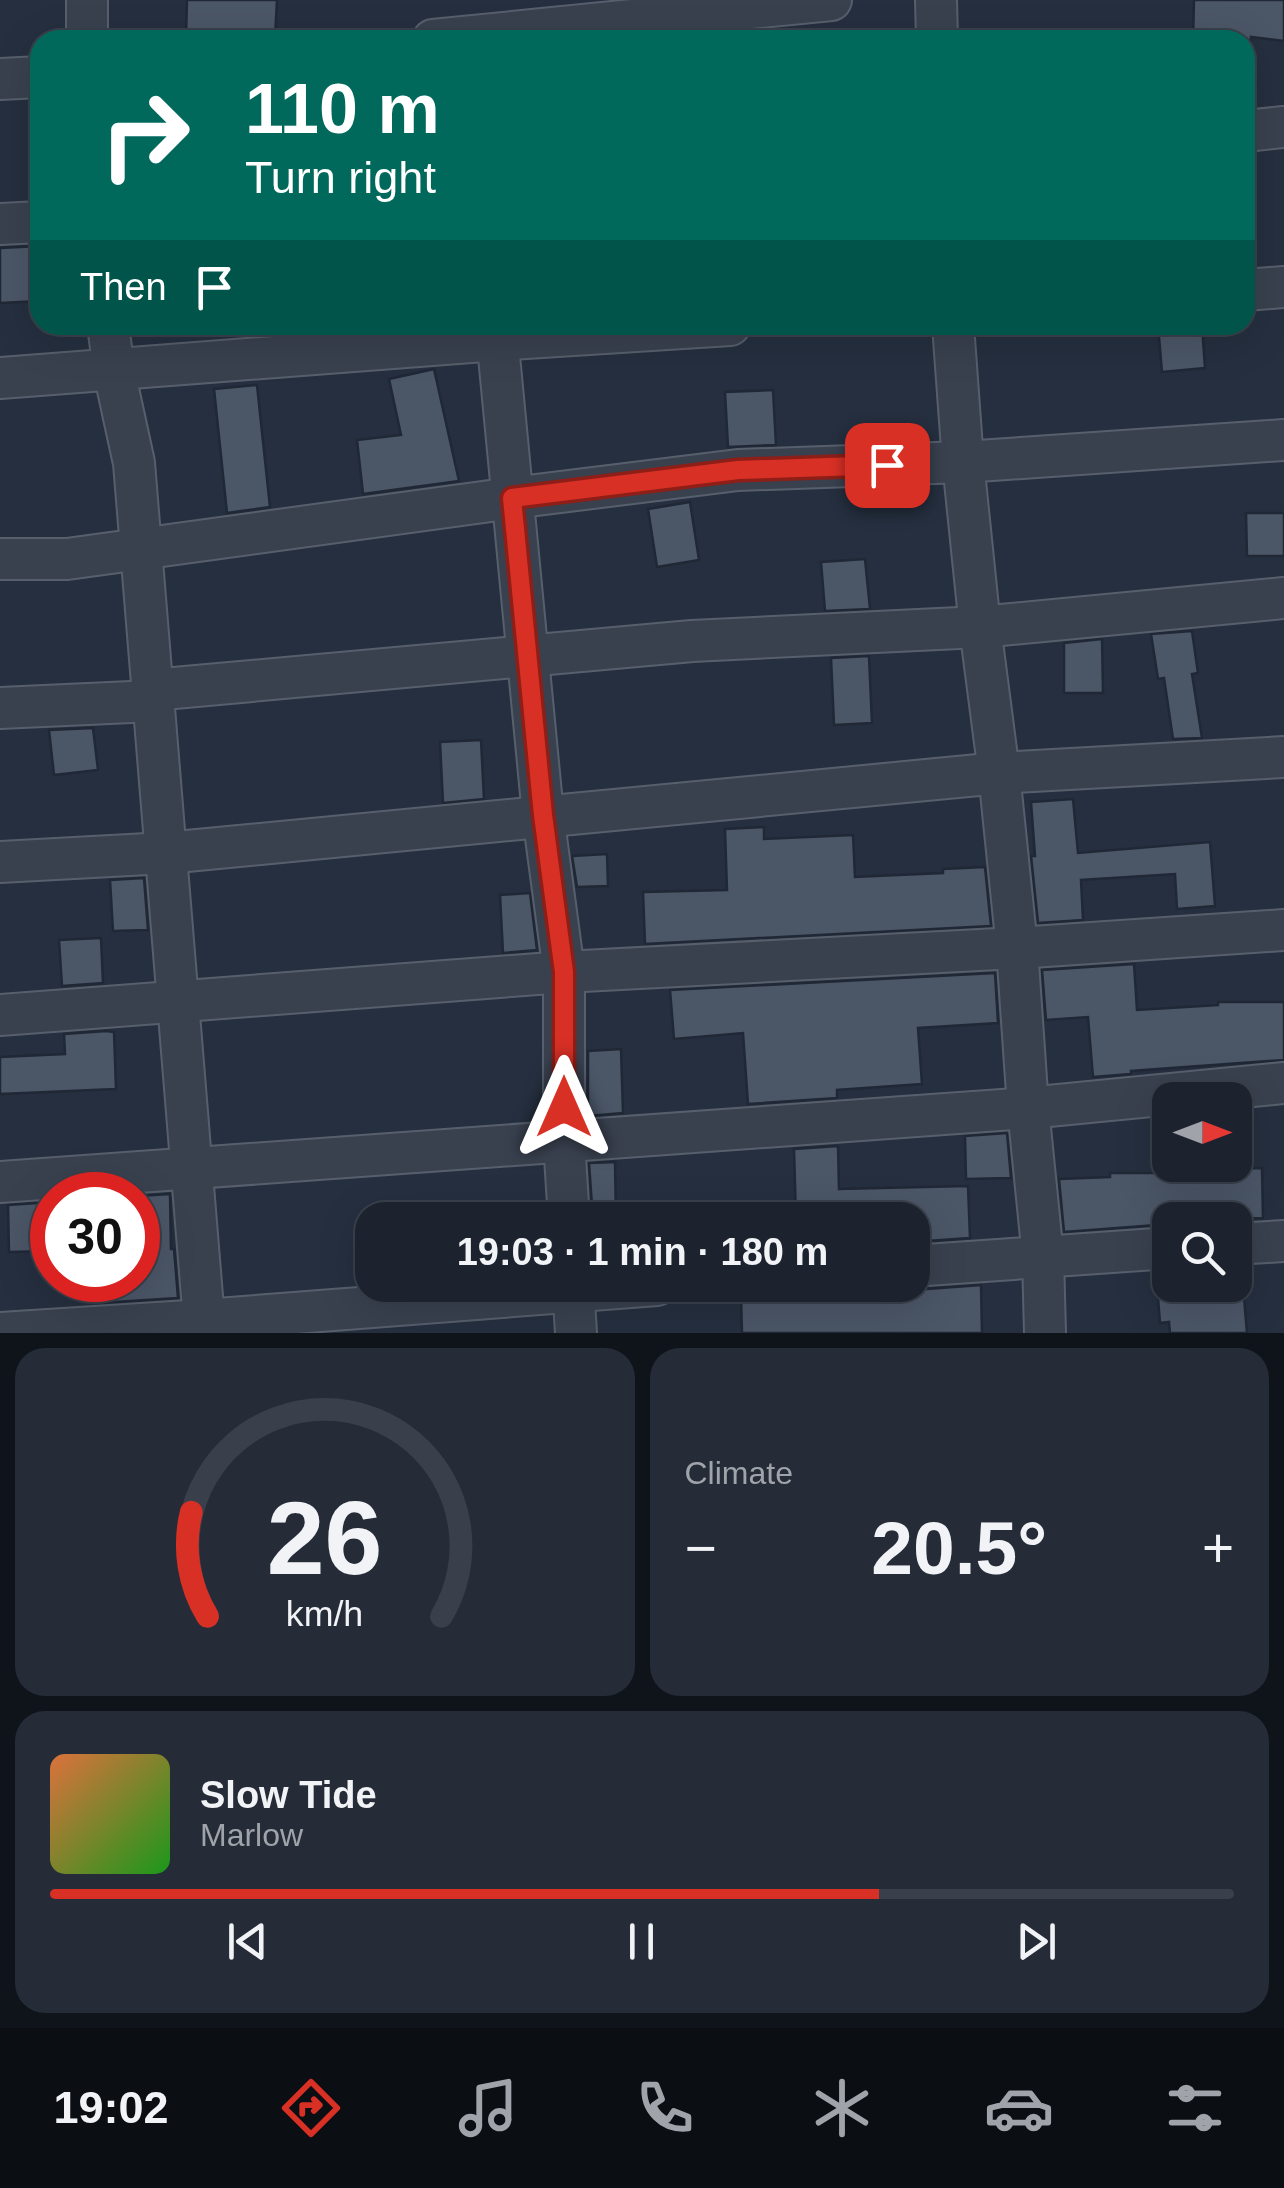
<!DOCTYPE html>
<meta charset="utf-8">
<style>
:root{--surface:#1c232f;--page:#252b37;--text:#f1f3f6;--muted:#a0a4aa;--line:#3a404b;--accent:#d93025}
body{margin:0;font-family:Helvetica,sans-serif;background:var(--page);color:var(--text);height:100vh;display:flex;flex-direction:column;font-size:38px;white-space:nowrap}
*{box-sizing:border-box;margin:0}
p{font-size:32px;color:var(--muted)}
.icon{flex:none;width:55px;height:55px;fill:none;stroke:currentColor;stroke-width:2;stroke-linecap:round;stroke-linejoin:round}
.map{position:relative;height:1333px;overflow:hidden}
.drawer{display:flex;flex-direction:column;gap:15px;padding:15px;background:#0f131a;flex:1}
.drawer>*{flex:none}
.guide{position:absolute;left:30px;top:30px;width:1225px;height:305px;border-radius:30px;box-shadow:0 10px 40px #0002,0 0 0 2px var(--line);background:#00695c;color:#fff;overflow:hidden}
.needle{width:65px;rotate:90deg}
.controls{position:absolute;left:1152px;top:1082px;display:grid;gap:20px}
.controls a{display:grid;place-items:center;width:100px;height:100px;border-radius:20px;background:var(--surface);box-shadow:0 10px 40px #0002,0 0 0 2px var(--line);font-size:50px}
.speed{position:absolute;left:30px;top:1172px;display:flex;gap:20px;font-size:50px;font-weight:700;text-align:center}
.speed>*{display:grid;place-content:center;width:130px;height:130px;border-radius:50%;background:var(--surface);box-shadow:0 10px 40px #0002,0 0 0 2px var(--line);line-height:1}
.speed .limit{border:15px solid #d22;background:#fff;color:#111}
.pin{position:absolute;display:grid;place-items:center;width:85px;height:85px;color:#fff;margin:-42px;border-radius:20px;box-shadow:0 5px 15px #0006}
.me{position:absolute;width:110px;margin:-55px;rotate:0deg;stroke-linejoin:round;filter:drop-shadow(0 0 8px #0008)}
.turn{display:flex;align-items:center;gap:35px;height:210px;padding:0 50px;font-size:45px}
.turn .icon{width:130px;height:130px;stroke-width:2.5}
.turn b{display:block;font-size:70px;line-height:85px}
.then{display:flex;align-items:center;height:95px;padding:0 50px;background:#0003;gap:20px;font-size:38px}
.big{font-size:75px;font-weight:800;line-height:1.1}
.drawer .tile{flex:1;display:flex;flex-direction:column;justify-content:center;gap:15px;min-width:0;padding:0 35px;border-radius:30px;background:var(--page)}
.drawer .dial{align-items:center;gap:0}
.dial svg{height:260px;overflow:visible;fill:none;stroke:var(--line);stroke-width:7;stroke-linecap:round;text-anchor:middle}
.dial text{fill:var(--text);stroke:none}
.song{display:flex;align-items:center;gap:30px}
.cover{width:120px;height:120px;border-radius:15px;background:linear-gradient(135deg,hsl(20 70% 55%),hsl(120 70% 35%))}
.played{height:10px;border-radius:5px;background:linear-gradient(90deg,var(--accent) 70%,var(--line) 70%)}
.keys{display:flex;justify-content:space-around;direction:ltr}
.heat{display:flex;justify-content:space-between;align-items:center;font-size:55px;direction:ltr}
.drawer .tiles{flex:1;display:grid;gap:15px;grid-template-columns:1fr 1fr}
.tile:last-child{grid-column:span 2}
.trip{position:absolute;left:355px;top:1202px;width:575px;height:100px;border-radius:30px;background:var(--surface);box-shadow:0 10px 40px #0002,0 0 0 2px var(--line);font-weight:800;line-height:100px;text-align:center}
.menu{display:flex;height:160px;justify-content:space-around;align-items:center;background:#0b0e13;color:var(--muted)}
.menu .icon{width:70px;height:70px}
.menu .selected{color:var(--accent)}
.menu b{font-size:45px;color:var(--text)}
.map>svg:first-child{display:block}
.building{fill:#4b5667;stroke:#202836;stroke-width:2.5}
.lines{fill:none;stroke-linecap:round;stroke-linejoin:round}
.minor-casing{stroke:#575f6c;stroke-width:44}
.minor{stroke:#39414f;stroke-width:40}
.route-casing{stroke:#8d1f18;stroke-width:25}
.route{stroke:#d93025;stroke-width:18}
</style>
<div class="map">
<svg width="1284" height="1333" viewBox="0 0 1284 1333">
<rect width="100%" height="100%" fill="#252f3f"/>
<g class="building">
<polygon points="187,0 277,0 275,38 186,36"/>
<polygon points="1194,0 1284,0 1284,41 1251,37 1251,40 1193,40"/>
<polygon points="40,246 40,301 0,303 0,248"/>
<polygon points="1158,325 1202,325 1205,368 1162,372"/>
<polygon points="434,369 459,481 363,494 357,440 401,435 389,379"/>
<polygon points="257,385 270,507 227,513 214,389"/>
<polygon points="773,390 776,445 728,447 725,392"/>
<polygon points="690,502 699,560 657,567 648,509"/>
<polygon points="1246,513 1284,513 1284,556 1247,556"/>
<polygon points="865,559 870,609 825,611 821,562"/>
<polygon points="1192,631 1198,673 1192,674 1202,738 1173,739 1164,678 1158,679 1151,634"/>
<polygon points="1102,639 1103,693 1064,693 1064,643"/>
<polygon points="869,656 872,723 834,725 831,658"/>
<polygon points="93,728 98,770 54,775 49,730"/>
<polygon points="481,740 484,799 443,803 440,742"/>
<polygon points="1073,799 1078,853 1210,842 1215,906 1177,909 1175,874 1081,880 1083,920 1038,923 1031,856 1035,856 1031,802"/>
<polygon points="764,827 764,839 853,835 855,877 943,873 943,869 985,867 991,926 645,944 643,892 727,890 725,829"/>
<polygon points="607,854 608,886 577,887 572,856"/>
<polygon points="144,878 148,930 113,931 110,880"/>
<polygon points="530,893 537,950 503,953 500,895"/>
<polygon points="101,938 103,983 62,986 59,940"/>
<polygon points="1134,964 1137,1010 1218,1005 1218,1002 1284,1002 1284,1060 1131,1071 1131,1074 1093,1077 1088,1017 1046,1020 1042,970"/>
<polygon points="995,973 998,1023 918,1028 922,1084 837,1090 837,1098 748,1104 743,1033 674,1039 670,990"/>
<polygon points="106,1031 114,1032 116,1089 0,1094 0,1057 65,1054 64,1034"/>
<polygon points="621,1049 623,1113 588,1116 588,1051"/>
<polygon points="1007,1133 1011,1178 966,1179 965,1136"/>
<polygon points="838,1146 839,1189 968,1186 970,1238 912,1242 912,1220 796,1220 794,1149"/>
<polygon points="615,1162 616,1220 593,1220 589,1163"/>
<polygon points="1262,1168 1263,1218 1170,1220 1170,1224 1064,1232 1059,1179 1110,1177 1110,1173 1222,1173 1222,1169"/>
<polygon points="170,1194 171,1249 174,1249 178,1298 99,1303 98,1280 138,1280 138,1196"/>
<polygon points="52,1202 52,1251 9,1252 8,1205"/>
<polygon points="981,1285 982,1333 742,1333 741,1297 854,1294 854,1289 902,1287 914,1290"/>
<polygon points="1157,1285 1243,1285 1247,1333 1170,1333 1169,1322 1160,1323"/>
</g>
<g class="lines">
<g class="minor-casing">
<g id="minor">
<polyline points="87,0 87,40"/>
<polyline points="936,0 937,40"/>
<polyline points="433,40 831,0"/>
<polyline points="0,79 40,77"/>
<polyline points="1245,131 1284,127"/>
<polyline points="0,224 40,222"/>
<polyline points="1245,290 1284,287"/>
<polyline points="108,325 114,371 134,463 205,1333"/>
<polyline points="496,325 543,815 564,972 564,1141 569,1220"/>
<polyline points="953,325 963,462 980,627 999,773 1017,948 1028,1108 1043,1257 1045,1333"/>
<polyline points="0,378 497,340 730,325"/>
<polyline points="0,559 67,559 512,498 738,470 963,462 1284,440"/>
<polyline points="152,690 692,641 980,627 1284,598"/>
<polyline points="0,708 153,701"/>
<polyline points="0,862 166,853 999,773 1284,757"/>
<polyline points="0,1015 564,972 1017,948 1284,930"/>
<polyline points="0,1182 1028,1108 1284,1083"/>
<polyline points="1235,1244 1284,1241"/>
<polyline points="912,1266 1170,1248"/>
<polyline points="573,1285 576,1333"/>
<polyline points="0,1333 204,1320 657,1285"/>
</g>
</g>
<use href="#minor" class="minor"/>
</g>
<g class="lines">
<g class="route-casing">
<polyline id="route" points="564,1107 564,972 543,815 512,498 738,470 887,465"/>
</g>
<use href="#route" class="route"/>
</g>
</svg>
<div class="controls">
<a><svg class="needle" viewBox="-14 -14 28 28"><path d="M0-13l5 13h-10z" fill="#e53935"/><path d="M0 13l5-13h-10z" fill="#a0a4aa"/></svg></a>
<a><svg class="icon" aria-label="search" viewBox="0 0 24 24"><circle cx="10" cy="10" r="6"/><path d="M15 15l6 6"/></svg></a>
</div>
<div class="speed"><div class="limit">30</div></div>
<div class="pin" style="left:887px;top:465px;background:#d93025"><svg class="icon" aria-label="arrive" viewBox="0 0 24 24"><path d="M6 21V4h12l-3 4 3 4H6"/></svg></div>
<svg class="me" style="left:564px;top:1107px" viewBox="-20 -20 40 40"><path d="M0-17L14 15 0 8-14 15z" fill="#d93025" stroke="#fff" stroke-width="4"/></svg>
<div class="trip">19:03 · 1 min · 180 m</div>
<div class="guide">
<div class="turn"><svg class="icon" aria-label="right" viewBox="0 0 24 24"><path d="M7 20v-9h11M14 6l5 5-5 5"/></svg><div><b>110 m</b>Turn right</div></div>
<div class="then">Then<svg class="icon" aria-label="arrive" viewBox="0 0 24 24"><path d="M6 21V4h12l-3 4 3 4H6"/></svg></div>
</div>
</div>
<section class="drawer">
<div class="tiles">
<div class="tile dial"><svg viewBox="0 0 100 80">
<path d="M14 69A42 42 0 1 1 86 69"/>
<path d="M14 69A42 42 0 0 1 9 37" stroke="#d93025"/>
<text x="50" y="56" font-size="32" font-weight="700">26</text>
<text x="50" y="72" font-size="11">km/h</text>
</svg></div>
<div class="tile"><p>Climate</p>
<div class="heat"><a>−</a><b class="big">20.5°</b><a>+</a></div>
</div>
<div class="tile">
<div class="song"><i class="cover"></i><div><b>Slow Tide</b><p>Marlow</p></div></div>
<div class="played"></div>
<div class="keys"><svg class="icon" aria-label="previous" viewBox="0 0 24 24"><path d="M18 5L8 12l10 7zM5 5v14"/></svg><svg class="icon" aria-label="pause" viewBox="0 0 24 24"><path d="M8 5v14M16 5v14"/></svg><svg class="icon" aria-label="next" viewBox="0 0 24 24"><path d="M6 5l10 7-10 7zM19 5v14"/></svg></div>
</div>
</div>
</section>
<nav class="menu">
<b>19:02</b>
<svg class="icon selected" aria-label="directions" viewBox="0 0 24 24"><path d="M12 3l9 9-9 9-9-9zM9 14v-3h6M13 9l2 2-2 2"/></svg>
<svg class="icon" aria-label="music" viewBox="0 0 24 24"><path d="M9 18V5l10-2v13"/><circle cx="6" cy="18" r="3"/><circle cx="16" cy="16" r="3"/></svg>
<svg class="icon" aria-label="phone" viewBox="0 0 24 24"><path d="M5 4h4l2 5-3 2q2 4 5 5l2-3 5 2v4C11 20 4 13 5 4z"/></svg>
<svg class="icon" aria-label="climate" viewBox="0 0 24 24"><path d="M12 3v18M4 7l16 10M4 17L20 7"/></svg>
<svg class="icon" aria-label="car" viewBox="0 0 24 24"><path d="M5 17H2v-5l4-1 3-4h7l3 4 3 1v5h-3M9 17h6M6 11h13"/><circle cx="7" cy="17" r="2"/><circle cx="17" cy="17" r="2"/></svg>
<svg class="icon" aria-label="filters" viewBox="0 0 24 24"><path d="M4 7h16M4 17h16"/><circle cx="9" cy="7" r="2"/><circle cx="15" cy="17" r="2"/></svg>
</nav>
